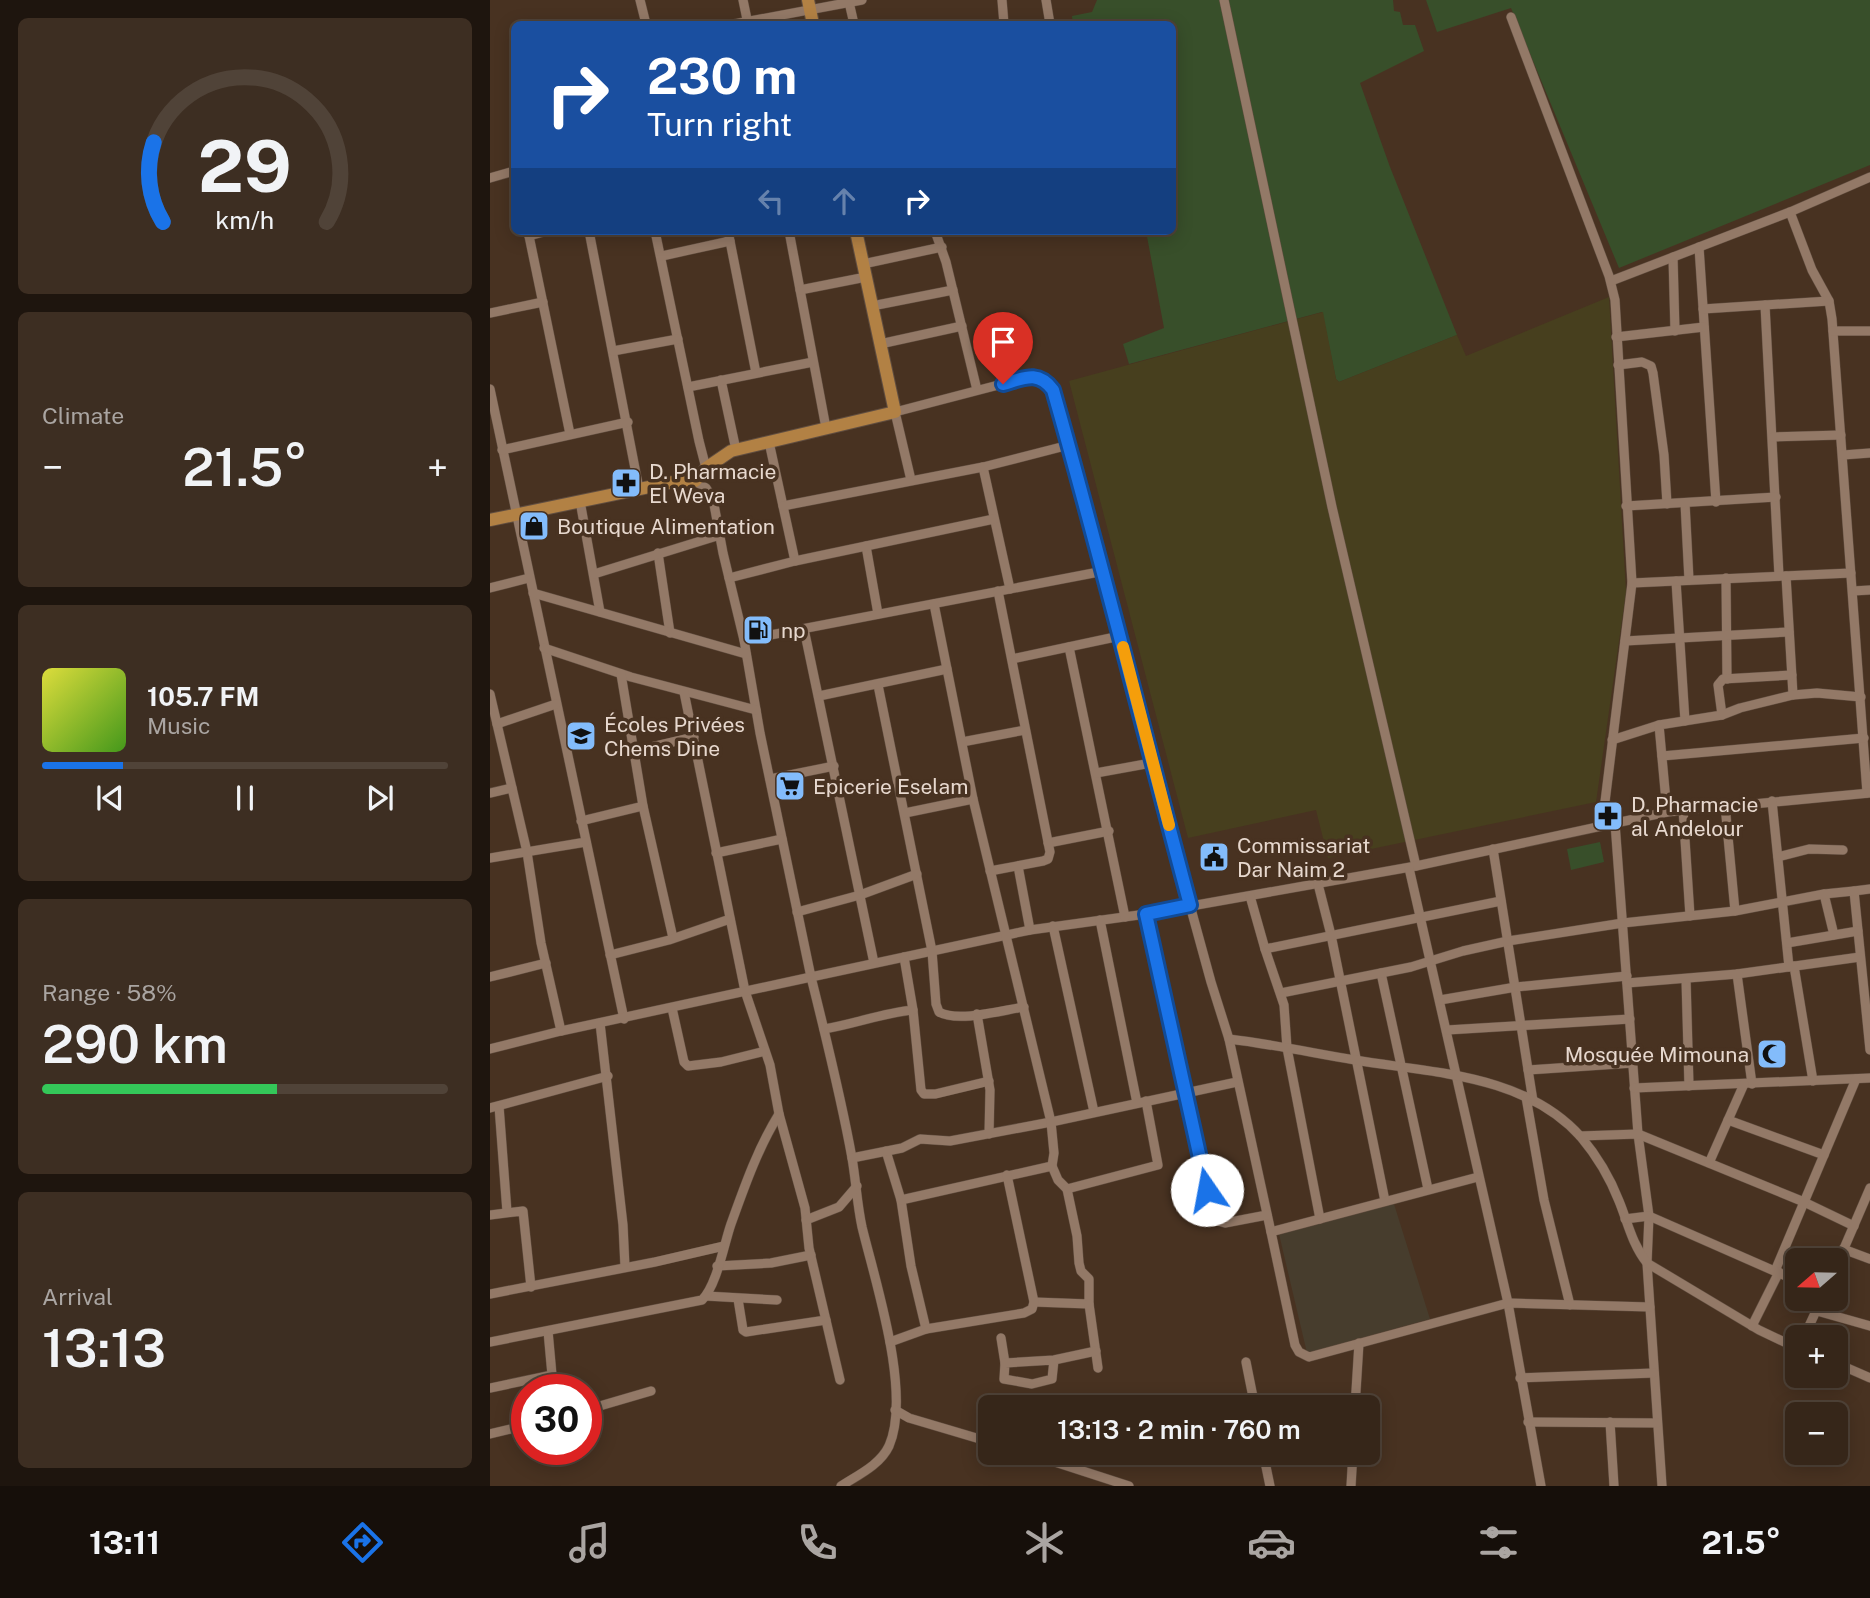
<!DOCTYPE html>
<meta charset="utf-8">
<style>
:root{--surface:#362619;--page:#3d2e22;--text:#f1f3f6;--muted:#aaa5a2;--line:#504338;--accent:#1a73e8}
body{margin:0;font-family:"Public Sans",sans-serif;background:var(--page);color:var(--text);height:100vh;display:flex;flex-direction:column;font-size:26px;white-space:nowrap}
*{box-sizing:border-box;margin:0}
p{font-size:23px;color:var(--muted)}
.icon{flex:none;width:38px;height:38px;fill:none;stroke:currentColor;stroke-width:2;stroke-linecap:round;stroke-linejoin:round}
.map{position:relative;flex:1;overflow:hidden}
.panel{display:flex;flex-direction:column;gap:18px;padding:18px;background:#1e150e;width:490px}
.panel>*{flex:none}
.guide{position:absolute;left:21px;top:21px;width:665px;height:214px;border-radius:10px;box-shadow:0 4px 18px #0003,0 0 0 2px var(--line);background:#1a4fa0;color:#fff;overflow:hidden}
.needle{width:46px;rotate:250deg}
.fabs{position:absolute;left:1295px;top:1248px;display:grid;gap:14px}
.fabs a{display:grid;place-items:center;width:63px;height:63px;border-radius:10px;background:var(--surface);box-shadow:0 4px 18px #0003,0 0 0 2px var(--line);font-size:35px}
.speed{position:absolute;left:21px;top:1374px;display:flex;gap:14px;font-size:35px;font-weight:700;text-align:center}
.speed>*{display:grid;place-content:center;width:91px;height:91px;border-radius:50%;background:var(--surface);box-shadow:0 4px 18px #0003,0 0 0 2px var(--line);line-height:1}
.speed .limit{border:10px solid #d22;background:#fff;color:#111}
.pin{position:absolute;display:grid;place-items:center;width:60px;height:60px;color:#fff;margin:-72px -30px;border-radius:50% 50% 50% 0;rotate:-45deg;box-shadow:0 0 7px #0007}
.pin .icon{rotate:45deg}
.me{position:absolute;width:77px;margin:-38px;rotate:348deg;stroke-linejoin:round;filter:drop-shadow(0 0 5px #0008)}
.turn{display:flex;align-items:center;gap:24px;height:147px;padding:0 21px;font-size:32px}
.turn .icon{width:91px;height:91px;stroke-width:2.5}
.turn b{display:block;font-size:49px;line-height:60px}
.lanes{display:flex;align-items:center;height:66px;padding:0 21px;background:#0003;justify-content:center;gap:35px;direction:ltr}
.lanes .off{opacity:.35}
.big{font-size:52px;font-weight:600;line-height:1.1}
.panel .widget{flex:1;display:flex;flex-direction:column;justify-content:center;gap:10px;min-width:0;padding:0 24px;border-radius:10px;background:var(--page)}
.panel .dial{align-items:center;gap:0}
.dial svg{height:182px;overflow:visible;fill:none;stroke:var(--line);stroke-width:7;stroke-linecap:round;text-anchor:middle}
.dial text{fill:var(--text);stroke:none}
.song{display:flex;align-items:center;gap:21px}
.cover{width:84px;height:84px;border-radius:10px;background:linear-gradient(135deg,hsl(60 70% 55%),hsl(100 70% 35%))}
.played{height:7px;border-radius:4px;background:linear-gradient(90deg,var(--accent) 20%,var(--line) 20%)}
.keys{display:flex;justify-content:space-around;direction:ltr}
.heat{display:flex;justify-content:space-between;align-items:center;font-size:38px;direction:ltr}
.charge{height:10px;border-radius:5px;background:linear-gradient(90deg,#34c759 58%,var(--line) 0)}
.trip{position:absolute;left:488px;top:1395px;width:402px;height:70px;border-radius:10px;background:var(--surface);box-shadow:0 4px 18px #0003,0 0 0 2px var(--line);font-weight:600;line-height:70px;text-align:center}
.tabs{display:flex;height:112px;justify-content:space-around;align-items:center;background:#160f0a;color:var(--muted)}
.tabs .icon{width:49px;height:49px}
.tabs .active{color:var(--accent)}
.tabs b{font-size:32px;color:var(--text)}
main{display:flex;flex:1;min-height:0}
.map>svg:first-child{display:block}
.education{fill:#473d2d}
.green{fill:#384f2a}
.sand{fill:#473f1e}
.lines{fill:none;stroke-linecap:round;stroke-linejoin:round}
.minor-casing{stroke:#614e40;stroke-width:10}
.major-casing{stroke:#614e40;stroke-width:14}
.minor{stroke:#937967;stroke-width:9}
.major{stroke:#b28144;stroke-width:12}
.route-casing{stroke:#114b97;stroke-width:18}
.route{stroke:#1a73e8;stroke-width:12}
.slow{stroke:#f59e0b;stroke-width:12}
.labels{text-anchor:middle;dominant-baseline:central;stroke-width:7;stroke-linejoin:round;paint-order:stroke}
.poi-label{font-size:21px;fill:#e7d8ce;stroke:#483221;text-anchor:start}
</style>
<main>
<section class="panel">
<div class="widget dial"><svg viewBox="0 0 100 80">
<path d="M14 69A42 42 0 1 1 86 69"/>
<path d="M14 69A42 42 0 0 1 10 34" stroke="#1a73e8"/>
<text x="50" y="56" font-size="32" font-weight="700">29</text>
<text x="50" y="72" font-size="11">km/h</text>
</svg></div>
<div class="widget"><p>Climate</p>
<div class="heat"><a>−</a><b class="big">21.5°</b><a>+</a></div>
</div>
<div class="widget">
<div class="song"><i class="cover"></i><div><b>105.7 FM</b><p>Music</p></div></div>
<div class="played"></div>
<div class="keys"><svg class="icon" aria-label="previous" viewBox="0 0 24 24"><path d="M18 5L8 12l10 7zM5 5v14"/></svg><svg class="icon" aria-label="pause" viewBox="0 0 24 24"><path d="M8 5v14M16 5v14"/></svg><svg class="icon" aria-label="next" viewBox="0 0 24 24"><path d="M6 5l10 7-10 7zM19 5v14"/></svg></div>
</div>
<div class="widget"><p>Range · 58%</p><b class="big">290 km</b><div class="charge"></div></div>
<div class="widget"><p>Arrival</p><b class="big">13:13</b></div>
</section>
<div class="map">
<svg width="1380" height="1486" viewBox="0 0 1380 1486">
<rect width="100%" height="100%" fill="#483221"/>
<polygon class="education" points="904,1204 940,1319 817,1353 789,1234"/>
<g class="green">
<polygon points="607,0 903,0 904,11 910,12 913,25 925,25 934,51 870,83 900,167 967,335 849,382 846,379 832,312 639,364 633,344 674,328 656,231 682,231 682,24 583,24 582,16 602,12"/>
<polygon points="936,0 1380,0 1380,165 1129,268 1021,8 947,32"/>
<polygon points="1110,842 1114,862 1081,870 1077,849"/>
</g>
<polygon class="sand" points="1119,297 1136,592 1106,802 838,858 826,810 698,838 579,381 833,312 846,379 849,382 967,335 976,356"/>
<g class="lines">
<g class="minor-casing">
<g id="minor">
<polyline points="150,0 156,24"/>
<polyline points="253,0 258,24"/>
<polyline points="512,0 514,24"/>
<polyline points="556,0 560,24"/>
<polyline points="734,0 842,507 926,866"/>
<polyline points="359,2 364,24"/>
<polyline points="1021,17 1119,276 1125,300 1142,583 1112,826"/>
<polyline points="244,24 372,0"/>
<polyline points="0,178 24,171"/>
<polyline points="1300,212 1322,270 1339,301 1342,319 1377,793"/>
<polyline points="38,231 80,434"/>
<polyline points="99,231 149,489"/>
<polyline points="165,231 209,441 216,468"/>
<polyline points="238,231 266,373"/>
<polyline points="299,231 336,428"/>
<polyline points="445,231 456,262 487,390"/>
<polyline points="39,236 57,231"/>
<polyline points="1209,247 1226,502"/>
<polyline points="172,256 240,241"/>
<polyline points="1183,257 1185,331"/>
<polyline points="373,264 452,247"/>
<polyline points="1121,281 1300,212 1380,177"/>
<polyline points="310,290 376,277"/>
<polyline points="1275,305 1289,576"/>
<polyline points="382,306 463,290"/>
<polyline points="1213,309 1339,301"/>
<polyline points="0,313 53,302"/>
<polyline points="1343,331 1380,331"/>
<polyline points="1126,337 1214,327"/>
<polyline points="390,344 472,326"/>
<polyline points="123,351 188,339"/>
<polyline points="1128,365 1152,362 1161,366 1163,373 1174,455 1177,504"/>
<polyline points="231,380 246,450"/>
<polyline points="198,387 323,362"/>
<polyline points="0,389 134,1019"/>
<polyline points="1283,437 1351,435"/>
<polyline points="279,442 305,561"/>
<polyline points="12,450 138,422"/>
<polyline points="1353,455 1380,453"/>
<polyline points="493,467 520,589"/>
<polyline points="421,480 405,412 539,377 556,380 563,390 614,571 661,763 721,982 739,1039 781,1232"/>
<polyline points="205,481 216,488 223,499 233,553 254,640 270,733 321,977 540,930 656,914 926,866 1177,812 1380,793"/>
<polyline points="90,501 110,612"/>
<polyline points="1195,503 1199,580"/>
<polyline points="293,506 493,467 579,445"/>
<polyline points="1136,506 1286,497"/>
<polyline points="376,546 388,614"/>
<polyline points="168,553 180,633"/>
<polyline points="104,574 230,535"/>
<polyline points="1296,576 1303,695"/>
<polyline points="239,578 305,561 504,519"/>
<polyline points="1236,578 1237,679"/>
<polyline points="1186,581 1195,721"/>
<polyline points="1142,583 1361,573"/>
<polyline points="0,588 39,578"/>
<polyline points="1363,591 1380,590"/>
<polyline points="43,593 256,654"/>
<polyline points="314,629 384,963"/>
<polyline points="254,640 614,571"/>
<polyline points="1135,641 1299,632"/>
<polyline points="579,647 635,917"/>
<polyline points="54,648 141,677 266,710"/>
<polyline points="522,659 630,636"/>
<polyline points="131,674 153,806 183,938"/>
<path d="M388,685L442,951L446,1004L449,1012C468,1023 513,1010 534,1007"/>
<polyline points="194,692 255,991 280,1065 289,1114 315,1208 319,1248 350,1380"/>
<polyline points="0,694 37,852 51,943 71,1031"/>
<polyline points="329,696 457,669"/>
<polyline points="1232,715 1228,685 1233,679 1302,675"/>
<polyline points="7,724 66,704"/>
<polyline points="1122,740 1169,725"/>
<polyline points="472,742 535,730"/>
<polyline points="144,751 204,737"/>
<polyline points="1172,756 1374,738"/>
<polyline points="606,773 661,763"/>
<polyline points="280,779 344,766"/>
<polyline points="0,793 22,788"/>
<polyline points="1282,801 1299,967"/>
<polyline points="1235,805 1245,911"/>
<polyline points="1193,809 1200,916"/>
<polyline points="1177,812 1169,725 1232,715 1250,708 1303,695 1327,693 1371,697"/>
<polyline points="415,813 483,799"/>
<polyline points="91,821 153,806"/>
<polyline points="1125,823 1148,1134 1159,1216 1157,1263 1172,1486"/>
<polyline points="558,843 619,831"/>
<polyline points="1003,849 1043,1101"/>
<polyline points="226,853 292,839"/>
<polyline points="1288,857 1319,849 1353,850"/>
<polyline points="0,858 96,842"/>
<polyline points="528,866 540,930"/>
<polyline points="919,868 1018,1303 1051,1486"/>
<polyline points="500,871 553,861 558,859 560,852 508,591"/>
<polyline points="828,884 841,935 895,1201"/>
<polyline points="1380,889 1364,891 1380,1050"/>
<polyline points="1334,894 1344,935"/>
<polyline points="760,896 775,949 1011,901"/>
<polyline points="307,912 370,895 427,874"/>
<polyline points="656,914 724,1220 735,1223 777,1215"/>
<polyline points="610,920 647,1103"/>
<polyline points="563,926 604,1112"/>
<polyline points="1297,943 1368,931"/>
<polyline points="775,949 794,1005 797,1048 830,1219"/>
<polyline points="120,955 179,940 240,919"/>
<polyline points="1304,966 1323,1081"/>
<polyline points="891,973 938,1189"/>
<polyline points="1247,974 1262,1084"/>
<polyline points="0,977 56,963"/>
<polyline points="1196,979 1199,1086"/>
<polyline points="1137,983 1247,974 1370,957"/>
<polyline points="791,993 921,967 973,951 1018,941 1133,923 1245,911 1334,894 1364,891"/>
<polyline points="950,1000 1026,987 1137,976"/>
<polyline points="182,1008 194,1062 198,1066 231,1062 275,1051"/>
<polyline points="423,1010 431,1090 434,1094 445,1094 499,1081"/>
<polyline points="487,1014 500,1090 499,1134"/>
<polyline points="110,1023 133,1225 135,1267"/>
<path d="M334,1029C365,1024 392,1013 423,1010L414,957"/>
<polyline points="957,1030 1140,1019"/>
<path d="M739,1039C781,1044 823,1053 865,1060C942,1073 1035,1074 1091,1137C1107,1156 1120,1178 1129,1201C1138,1223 1142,1244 1157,1263L1269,1330L1307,1348"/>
<path d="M0,1049L71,1031L321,977C336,1037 351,1097 362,1158C366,1181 367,1204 372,1227C385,1281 422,1393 399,1446C390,1465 368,1475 351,1486"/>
<polyline points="1038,1070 1143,1063"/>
<polyline points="1144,1088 1380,1078"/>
<polyline points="1036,1097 1054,1200 1080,1305"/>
<polyline points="9,1106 17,1212"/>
<polyline points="0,1108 118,1076"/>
<polyline points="1238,1120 1334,1155"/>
<polyline points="1090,1136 1148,1134 1314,1202 1364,1226"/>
<polyline points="396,1151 411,1200 421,1266 436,1329 400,1342"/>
<polyline points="362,1158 412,1148 430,1139 460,1141 561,1122 483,799 444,604"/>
<polyline points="1219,1163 1254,1084"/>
<polyline points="562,1166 568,1180 577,1189 668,1165 656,1101"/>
<polyline points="988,1177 781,1232 805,1345 809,1352 819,1357 1018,1303 1160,1307"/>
<polyline points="411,1200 562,1166 564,1153 561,1122 747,1082"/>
<polyline points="0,1215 33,1211 41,1287"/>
<polyline points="1135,1219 1159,1216 1307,1281"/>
<polyline points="316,1220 349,1207 367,1186"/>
<polyline points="1353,1249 1380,1259"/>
<polyline points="227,1266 281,1263 321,1255"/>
<polyline points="1346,1267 1380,1188"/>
<polyline points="1285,1271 1366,1079"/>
<polyline points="0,1294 165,1262 234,1246"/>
<polyline points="216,1296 287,1300"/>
<polyline points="248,1299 253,1330 256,1332 336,1320"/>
<polyline points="544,1302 599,1304 599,1279 591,1271 589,1263 587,1236 577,1189"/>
<polyline points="599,1304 608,1368"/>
<polyline points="1327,1311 1380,1326"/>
<polyline points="1262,1326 1289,1272"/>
<polyline points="436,1329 534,1313 542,1309 544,1302 517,1175"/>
<polyline points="1314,1337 1332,1298"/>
<polyline points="511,1338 515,1363"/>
<path d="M0,1342L212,1300C227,1285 234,1244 241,1224C255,1185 268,1148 289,1114"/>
<polyline points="564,1360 562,1379 542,1384 514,1379 515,1363 564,1360 606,1351"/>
<polyline points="756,1362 765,1407"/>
<polyline points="1346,1363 1380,1378"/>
<polyline points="1030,1378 1164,1373"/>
<polyline points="0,1388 62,1375 58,1331"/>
<polyline points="865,1407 869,1343"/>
<polyline points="96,1410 161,1391"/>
<polyline points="405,1410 419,1418 500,1442"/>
<polyline points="1038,1422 1167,1423"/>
<polyline points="1120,1422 1124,1486"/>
<polyline points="0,1434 37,1425"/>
<polyline points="534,1452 639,1486"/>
<polyline points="773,1452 780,1486"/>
<polyline points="861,1486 863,1452"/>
</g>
</g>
<g class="major-casing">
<g id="major">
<polyline points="318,0 323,24"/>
<polyline points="0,520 193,480 205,481 216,468 241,451 405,412 366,231"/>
</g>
</g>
<use href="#minor" class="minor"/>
<use href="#major" class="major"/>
</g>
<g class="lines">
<g class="route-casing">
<path id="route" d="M513,384C534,378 548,370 563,390C612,561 654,734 700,905L656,914L717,1190"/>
</g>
<use href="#route" class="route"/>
<polyline class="slow" points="633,647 679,825"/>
</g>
<defs>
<g id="pharmacy-square" transform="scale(1.575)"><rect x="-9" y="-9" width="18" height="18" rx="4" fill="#83bcfb" stroke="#483221"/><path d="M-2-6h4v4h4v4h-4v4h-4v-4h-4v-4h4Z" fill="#111"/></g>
<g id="shop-square" transform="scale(1.575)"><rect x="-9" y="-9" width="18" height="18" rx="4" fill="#83bcfb" stroke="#483221"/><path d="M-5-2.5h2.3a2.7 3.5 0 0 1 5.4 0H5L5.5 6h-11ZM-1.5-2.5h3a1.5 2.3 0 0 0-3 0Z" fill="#111"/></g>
<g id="fuel-square" transform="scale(1.575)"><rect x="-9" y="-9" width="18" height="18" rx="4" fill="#83bcfb" stroke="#483221"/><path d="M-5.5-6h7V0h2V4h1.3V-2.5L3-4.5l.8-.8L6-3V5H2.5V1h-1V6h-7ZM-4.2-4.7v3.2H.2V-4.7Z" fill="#111"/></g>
<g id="school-square" transform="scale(1.575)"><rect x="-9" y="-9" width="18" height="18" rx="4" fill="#83bcfb" stroke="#483221"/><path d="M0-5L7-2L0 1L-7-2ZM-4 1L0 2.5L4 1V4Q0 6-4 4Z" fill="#111"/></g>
<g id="supermarket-square" transform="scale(1.575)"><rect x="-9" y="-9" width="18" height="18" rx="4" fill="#83bcfb" stroke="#483221"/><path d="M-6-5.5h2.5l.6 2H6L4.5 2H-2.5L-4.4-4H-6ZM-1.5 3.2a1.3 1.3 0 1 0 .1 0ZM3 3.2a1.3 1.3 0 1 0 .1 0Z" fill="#111"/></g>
<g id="civic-square" transform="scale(1.575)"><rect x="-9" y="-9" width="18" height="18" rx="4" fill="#83bcfb" stroke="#483221"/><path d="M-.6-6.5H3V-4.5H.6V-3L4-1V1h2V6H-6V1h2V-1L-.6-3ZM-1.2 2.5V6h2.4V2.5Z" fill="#111"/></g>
<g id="mosque-square" transform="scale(1.575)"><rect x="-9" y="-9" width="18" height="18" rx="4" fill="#83bcfb" stroke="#483221"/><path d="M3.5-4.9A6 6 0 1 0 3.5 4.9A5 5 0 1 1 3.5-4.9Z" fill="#111"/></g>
</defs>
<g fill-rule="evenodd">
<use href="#pharmacy-square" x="136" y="483"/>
<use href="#shop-square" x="44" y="526"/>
<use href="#fuel-square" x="268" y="630"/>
<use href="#school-square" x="91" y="736"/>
<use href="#supermarket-square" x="300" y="786"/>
<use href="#pharmacy-square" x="1118" y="816"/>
<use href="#civic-square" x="724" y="857"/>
<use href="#mosque-square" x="1282" y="1054"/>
</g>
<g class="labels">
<g class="poi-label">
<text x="159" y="471">D. Pharmacie<tspan x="159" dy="24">El Weva</tspan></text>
<text x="67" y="526">Boutique Alimentation</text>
<text x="291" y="630">np</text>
<text x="114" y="724">Écoles Privées<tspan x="114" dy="24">Chems Dine</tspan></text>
<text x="323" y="786">Epicerie Eselam</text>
<text x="1141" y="804">D. Pharmacie<tspan x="1141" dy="24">al Andelour</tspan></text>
<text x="747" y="845">Commissariat<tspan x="747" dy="24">Dar Naim 2</tspan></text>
<text x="1259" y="1054" text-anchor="end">Mosquée Mimouna</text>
</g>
</g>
</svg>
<div class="fabs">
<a><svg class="needle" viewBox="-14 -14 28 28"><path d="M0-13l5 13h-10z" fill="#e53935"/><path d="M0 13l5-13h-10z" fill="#aaa5a2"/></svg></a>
<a>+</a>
<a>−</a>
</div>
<div class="speed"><div class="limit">30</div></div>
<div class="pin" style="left:513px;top:384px;background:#d93025"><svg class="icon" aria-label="arrive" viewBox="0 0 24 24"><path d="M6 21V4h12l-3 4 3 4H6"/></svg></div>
<svg class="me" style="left:717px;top:1190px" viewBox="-20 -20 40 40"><circle r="19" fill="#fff"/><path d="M0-13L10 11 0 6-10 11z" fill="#1a73e8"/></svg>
<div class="trip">13:13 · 2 min · 760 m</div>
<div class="guide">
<div class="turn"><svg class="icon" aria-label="right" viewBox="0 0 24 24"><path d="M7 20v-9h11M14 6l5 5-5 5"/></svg><div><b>230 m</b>Turn right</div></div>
<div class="lanes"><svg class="icon off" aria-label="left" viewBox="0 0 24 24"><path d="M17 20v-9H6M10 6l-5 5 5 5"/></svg><svg class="icon off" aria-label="ahead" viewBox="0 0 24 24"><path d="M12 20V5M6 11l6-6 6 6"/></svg><svg class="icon" aria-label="right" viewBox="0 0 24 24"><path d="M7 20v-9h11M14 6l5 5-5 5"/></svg></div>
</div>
</div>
</main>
<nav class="tabs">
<b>13:11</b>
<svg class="icon active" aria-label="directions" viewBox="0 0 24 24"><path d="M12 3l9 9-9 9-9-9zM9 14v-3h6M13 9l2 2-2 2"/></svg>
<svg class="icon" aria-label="music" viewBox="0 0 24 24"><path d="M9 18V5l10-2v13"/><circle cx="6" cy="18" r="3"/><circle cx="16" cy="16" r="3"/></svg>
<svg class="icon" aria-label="phone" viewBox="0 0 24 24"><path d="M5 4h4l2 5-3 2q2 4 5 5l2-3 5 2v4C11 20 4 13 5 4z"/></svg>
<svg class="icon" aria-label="climate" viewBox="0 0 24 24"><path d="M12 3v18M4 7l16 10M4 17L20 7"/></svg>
<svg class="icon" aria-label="car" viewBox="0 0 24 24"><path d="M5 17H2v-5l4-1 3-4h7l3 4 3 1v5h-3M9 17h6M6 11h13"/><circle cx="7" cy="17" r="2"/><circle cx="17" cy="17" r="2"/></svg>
<svg class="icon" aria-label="filters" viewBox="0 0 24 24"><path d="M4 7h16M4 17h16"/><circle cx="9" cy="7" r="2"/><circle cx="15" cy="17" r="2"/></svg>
<b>21.5°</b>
</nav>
